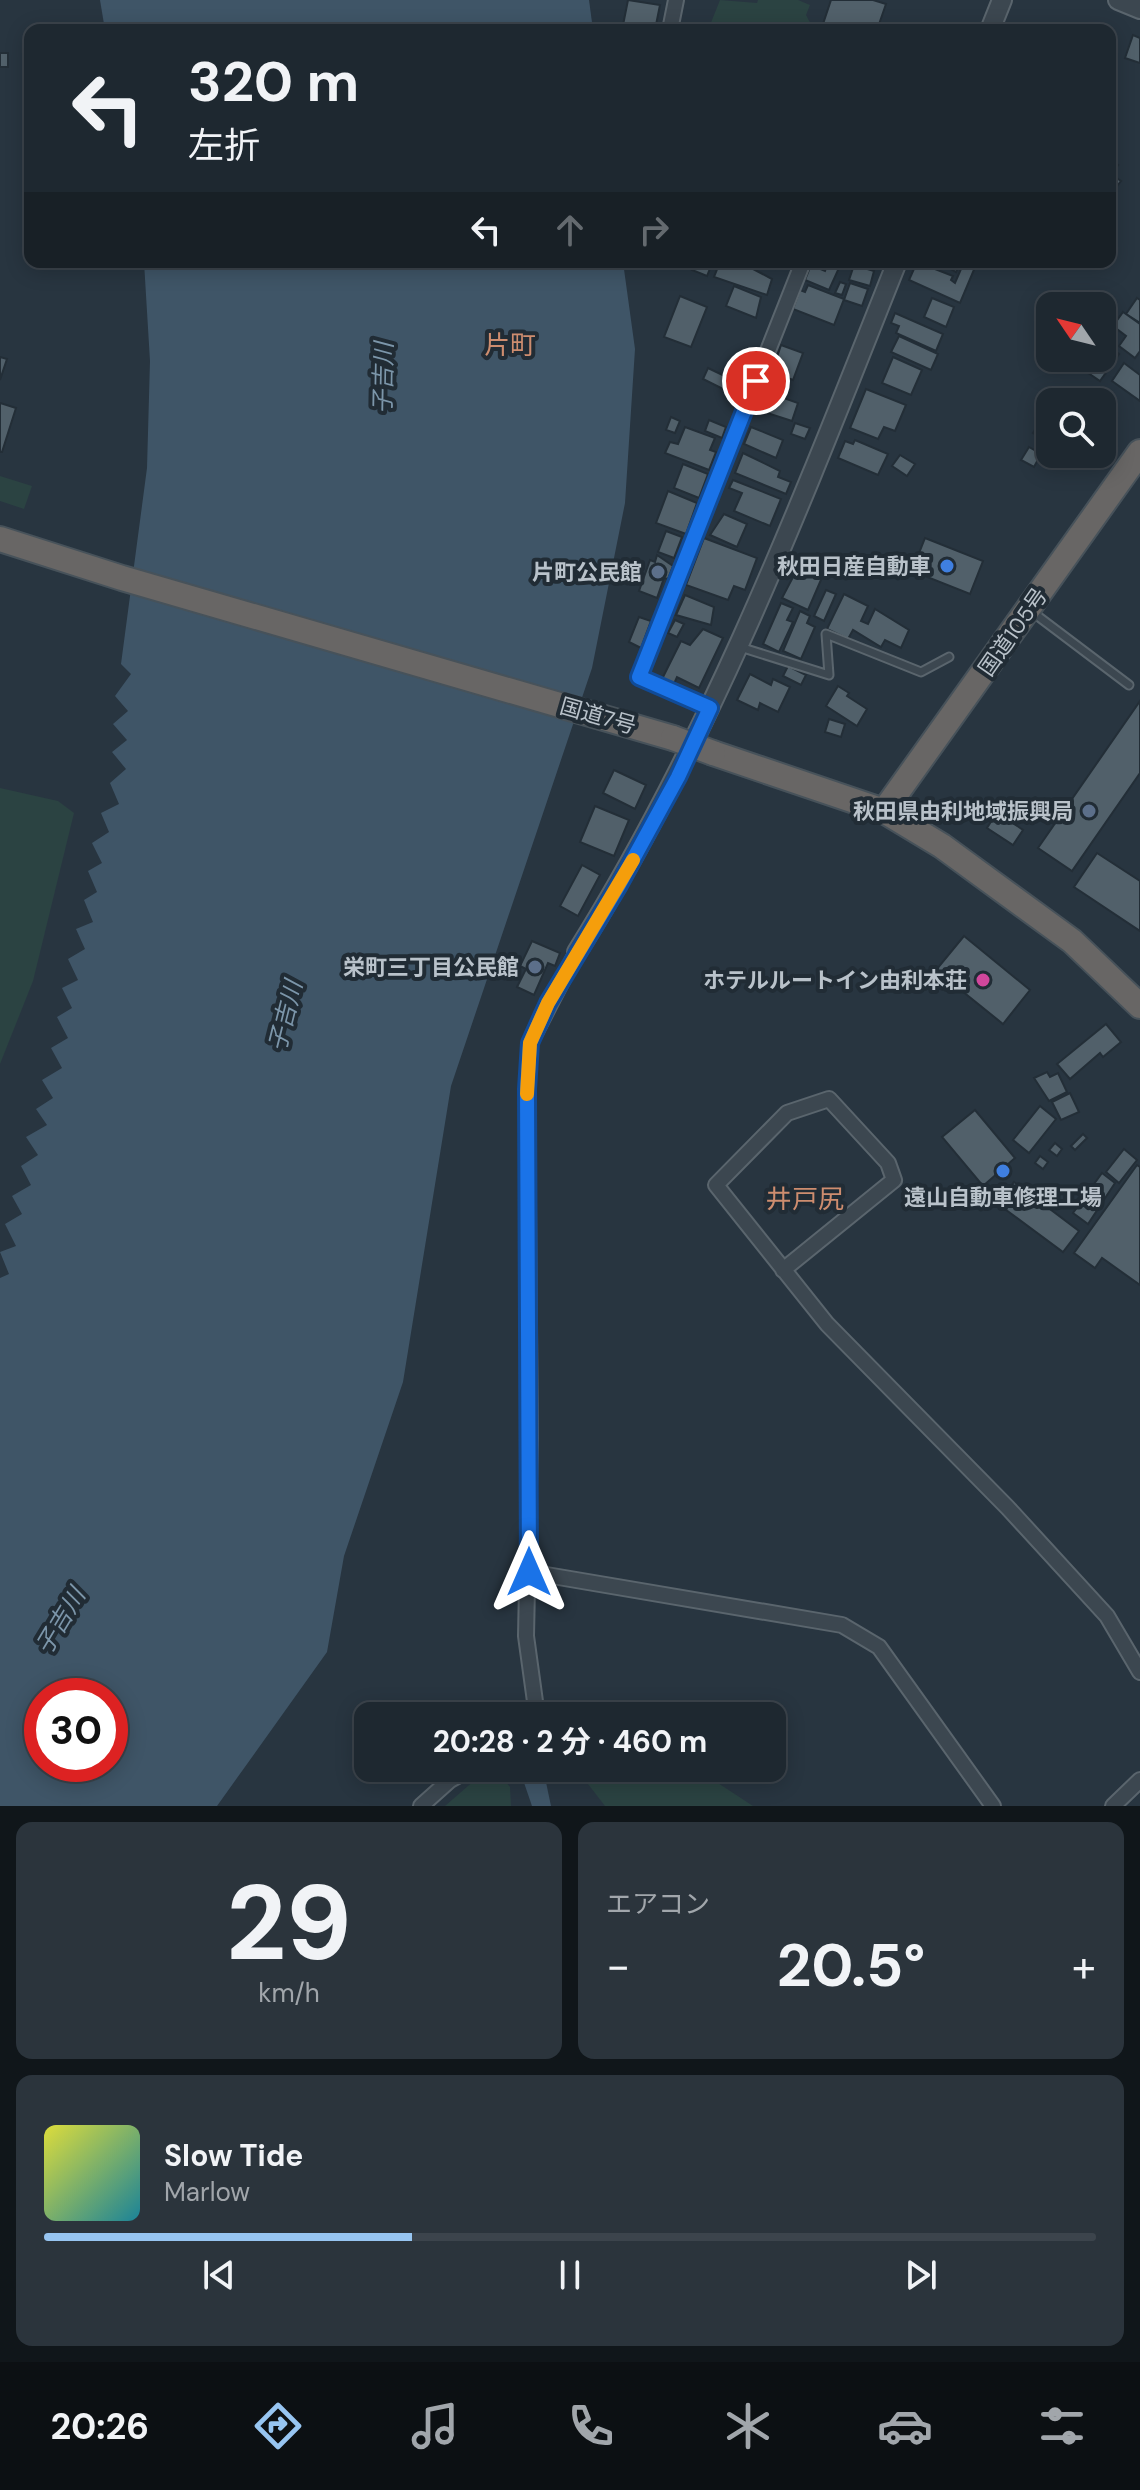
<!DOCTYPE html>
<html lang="ja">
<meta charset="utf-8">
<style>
:root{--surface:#1e2830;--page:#2b343c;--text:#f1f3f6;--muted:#a1a6ab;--line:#3c444c;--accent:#97c5f1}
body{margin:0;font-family:"DM Sans","Noto Sans JP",sans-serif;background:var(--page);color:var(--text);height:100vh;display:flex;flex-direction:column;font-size:30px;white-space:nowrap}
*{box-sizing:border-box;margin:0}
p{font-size:26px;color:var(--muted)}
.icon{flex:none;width:44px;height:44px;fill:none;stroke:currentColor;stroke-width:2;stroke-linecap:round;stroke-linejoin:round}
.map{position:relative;height:1806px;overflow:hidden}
.drawer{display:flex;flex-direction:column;gap:16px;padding:16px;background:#10161a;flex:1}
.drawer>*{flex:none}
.hud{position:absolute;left:24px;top:24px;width:1092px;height:244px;border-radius:16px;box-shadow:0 4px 20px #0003,0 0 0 2px var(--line);background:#1e2830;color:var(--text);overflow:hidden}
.needle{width:52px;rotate:305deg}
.controls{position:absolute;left:1036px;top:292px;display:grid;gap:16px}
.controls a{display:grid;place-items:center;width:80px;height:80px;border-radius:16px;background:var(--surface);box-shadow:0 4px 20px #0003,0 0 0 2px var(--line);font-size:40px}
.speed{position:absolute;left:24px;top:1678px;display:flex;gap:16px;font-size:40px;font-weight:700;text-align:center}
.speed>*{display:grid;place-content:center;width:104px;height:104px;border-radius:50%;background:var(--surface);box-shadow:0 4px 20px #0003,0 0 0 2px var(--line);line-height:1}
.speed .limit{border:12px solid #d22;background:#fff;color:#111}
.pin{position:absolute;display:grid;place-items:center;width:68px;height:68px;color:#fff;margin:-34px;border:4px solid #fff;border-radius:50%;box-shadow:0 2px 8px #0007}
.me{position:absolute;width:88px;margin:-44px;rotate:0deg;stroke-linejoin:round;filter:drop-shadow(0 0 6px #0008)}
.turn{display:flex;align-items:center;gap:28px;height:168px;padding:0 32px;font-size:36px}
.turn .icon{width:104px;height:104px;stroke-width:2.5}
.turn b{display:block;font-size:56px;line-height:68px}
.lanes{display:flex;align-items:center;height:76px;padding:0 32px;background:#0003;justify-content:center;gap:40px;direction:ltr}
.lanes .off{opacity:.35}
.big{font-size:60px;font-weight:700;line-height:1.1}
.drawer .widget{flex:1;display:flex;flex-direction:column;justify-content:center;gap:12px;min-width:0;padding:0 28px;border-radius:16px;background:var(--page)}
.drawer .dial{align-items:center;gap:0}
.dial b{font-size:104px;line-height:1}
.song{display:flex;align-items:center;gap:24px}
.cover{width:96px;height:96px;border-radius:12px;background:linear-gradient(135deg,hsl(60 70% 55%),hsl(190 70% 35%))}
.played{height:8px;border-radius:4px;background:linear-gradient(90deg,var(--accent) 35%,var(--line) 35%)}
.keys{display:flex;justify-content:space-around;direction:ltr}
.heat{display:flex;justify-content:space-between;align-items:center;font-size:44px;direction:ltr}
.drawer .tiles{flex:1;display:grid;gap:16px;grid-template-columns:1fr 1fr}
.widget:last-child{grid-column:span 2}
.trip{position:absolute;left:354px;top:1702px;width:432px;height:80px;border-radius:16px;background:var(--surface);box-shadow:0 4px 20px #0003,0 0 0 2px var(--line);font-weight:700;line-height:80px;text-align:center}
.tab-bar{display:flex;height:128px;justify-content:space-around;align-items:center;background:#0c1013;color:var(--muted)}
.tab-bar .icon{width:56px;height:56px}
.tab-bar .current{color:var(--accent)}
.tab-bar b{font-size:36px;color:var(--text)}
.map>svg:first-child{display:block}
.green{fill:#2b4342}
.water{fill:#3f5567;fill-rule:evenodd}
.building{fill:#51606a;stroke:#232e37;stroke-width:2}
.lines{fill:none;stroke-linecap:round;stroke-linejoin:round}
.service-casing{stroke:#5a656d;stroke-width:11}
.minor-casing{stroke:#5a656d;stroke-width:18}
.tertiary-casing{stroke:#5a656d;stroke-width:22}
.trunk-casing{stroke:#47525a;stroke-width:28}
.service{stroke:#3c4750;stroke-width:7}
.minor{stroke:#3c4750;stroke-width:14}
.tertiary{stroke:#3c4750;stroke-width:18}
.trunk{stroke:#686665;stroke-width:24}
.trunk-bridge-casing{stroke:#47525a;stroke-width:28;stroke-linecap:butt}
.trunk-bridge{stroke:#686665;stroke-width:24}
.route-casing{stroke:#114b97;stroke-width:20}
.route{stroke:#1a73e8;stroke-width:14}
.slow{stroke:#f59e0b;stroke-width:14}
.shop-dot{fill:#3f7fe0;stroke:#212c35;stroke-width:3}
.service-dot{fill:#5c6f8a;stroke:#212c35;stroke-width:3}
.hotel-dot{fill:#d1479c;stroke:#212c35;stroke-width:3}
.labels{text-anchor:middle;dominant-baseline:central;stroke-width:8;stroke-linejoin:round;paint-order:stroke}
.poi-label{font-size:22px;font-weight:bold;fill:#b9c2ca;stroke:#212c35;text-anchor:end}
.street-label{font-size:22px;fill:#b9c2ca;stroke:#212c35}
.water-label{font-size:24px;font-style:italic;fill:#7c96aa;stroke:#212c35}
.quarter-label{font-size:26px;fill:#ce8d6f;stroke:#212c35}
</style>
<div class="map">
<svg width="1140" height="1806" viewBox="0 0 1140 1806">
<rect width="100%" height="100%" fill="#283540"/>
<g class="green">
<polygon points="720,0 757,3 758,0 798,0 810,5 806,15 814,30 708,30"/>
<polygon points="0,476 32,486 24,509 0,501"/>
<polygon points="0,788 58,801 74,813 33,981 0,1064"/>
<polygon points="585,1768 695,1768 753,1806 605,1806 588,1784"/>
<polygon points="498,1772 510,1787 511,1806 445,1806 476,1779"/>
</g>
<g class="water">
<polygon points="100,0 589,0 593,30 105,30"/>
<path d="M144,262H623L635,349L625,503L592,668L451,1086L403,1382L344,1556L327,1652L217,1806H0V1278L9,1274L0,1252L16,1246L5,1224L22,1214L12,1196L31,1185L21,1166L38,1155L26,1137L47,1125L36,1109L53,1098L42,1080L62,1068L51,1048L68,1038L57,1017L72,1008L62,988L78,980L68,959L85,949L76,929L93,922L84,900L97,892L88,871L102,863L92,843L109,832L101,813L119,804L110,783L126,769L112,752L127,740L113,724L128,711L115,696L131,674L121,664L147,468L150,361ZM42,1696H110V1764H42Z"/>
<polygon points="519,1768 543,1768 551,1806 532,1806"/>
</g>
<g class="building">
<polygon points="628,0 660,5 655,30 636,30 623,25"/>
<polygon points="831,0 873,0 886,4 877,30 821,30"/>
<polygon points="1133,35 1140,38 1140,63 1125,58"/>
<rect x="0" y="53" width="8" height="14"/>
<polygon points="1110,159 1118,165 1114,172 1110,170"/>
<polygon points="1112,175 1121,181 1117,186 1110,182"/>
<polygon points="695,262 711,266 707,276 692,270"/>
<polygon points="720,262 740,262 772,279 767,295 714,277"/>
<polygon points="758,262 778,262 775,269"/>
<polygon points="917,262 953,276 951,280 955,283 964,262 976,265 960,303 909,280"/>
<polygon points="939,262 961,262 956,272"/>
<polygon points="828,263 839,268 829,290 805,280 811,265 825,271"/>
<polygon points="854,265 874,271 870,286 849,280"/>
<polygon points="840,282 846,284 842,295 835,293"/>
<polygon points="850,283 868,289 862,306 844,300"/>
<polygon points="808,285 844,299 834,325 793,309 800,290 805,292"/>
<polygon points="734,286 761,297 756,318 726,306"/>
<polygon points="680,296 707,307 691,347 664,337"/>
<polygon points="932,298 954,307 946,327 924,317"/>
<polygon points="1137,298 1140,300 1140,323 1126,314"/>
<polygon points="1123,312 1140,324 1140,351 1135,358 1119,346 1126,336 1113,326"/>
<polygon points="895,313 943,334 936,351 896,333 899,326 891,323"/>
<polygon points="1102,333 1113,340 1109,347 1119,354 1100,381 1078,366 1084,358 1102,358"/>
<polygon points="899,336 938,354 931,370 891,352"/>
<polygon points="781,345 803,353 793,380 772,372"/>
<polygon points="0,357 7,359 0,380"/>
<polygon points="893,357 922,370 911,395 882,383"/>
<polygon points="1124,363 1140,375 1140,401 1112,381"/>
<polygon points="708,368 731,379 725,390 703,379"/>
<polygon points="866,389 906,405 895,431 884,427 878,439 850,428"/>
<polygon points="764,391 798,403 792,421 758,410"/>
<polygon points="0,403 16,408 2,452 0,452"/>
<polygon points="1050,407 1050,444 1033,433"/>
<polygon points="671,417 680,421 675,433 666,430"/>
<polygon points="709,420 726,427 722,438 705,431"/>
<polygon points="795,423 810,428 805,439 791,434"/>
<polygon points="685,427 715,438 710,450 716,452 709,470 665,453 670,442 678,444"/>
<polygon points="751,427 783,440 776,458 744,444"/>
<polygon points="855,440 888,454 878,475 838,458 845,441 853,444"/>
<polygon points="1029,447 1041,454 1034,467 1021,460"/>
<polygon points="743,453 780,471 778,477 791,482 786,494 735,473"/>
<polygon points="1064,454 1088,454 1080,465"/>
<polygon points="900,455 915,464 907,476 892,466"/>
<polygon points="683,464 708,474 699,498 674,488"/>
<polygon points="733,480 781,499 770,526 734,511 742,493 729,488"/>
<polygon points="668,491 697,503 686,534 656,523"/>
<polygon points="724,514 747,524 737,547 710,535"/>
<polygon points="666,531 682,537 674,558 658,552"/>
<polygon points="704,538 757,558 745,590 734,586 728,600 686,585"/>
<polygon points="925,538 983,561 970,594 912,571"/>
<polygon points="817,553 830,559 808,610 782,598 803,558 813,562"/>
<polygon points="657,555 673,566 668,579 664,578 657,598 639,591 650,560 655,562"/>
<polygon points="826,590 836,594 824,621 814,616"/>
<polygon points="844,594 868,606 861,621 868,624 875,609 909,630 901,648 885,640 881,647 853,630 848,639 827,629"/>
<polygon points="685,595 714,607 711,625 676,615"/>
<polygon points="781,603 793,608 787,620 793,622 779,652 763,644"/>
<polygon points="800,611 810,616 807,623 815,627 801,659 783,651"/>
<polygon points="639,617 651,621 641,648 629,642"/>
<polygon points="675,620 684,624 677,637 668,633"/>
<polygon points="703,629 723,638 699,688 677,677 673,686 661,681 681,641 690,645"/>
<polygon points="788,666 806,675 801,685 783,676"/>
<polygon points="750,674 771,685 773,679 790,687 778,712 760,703 758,710 737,700"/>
<polygon points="838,686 849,693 847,696 867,709 857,726 826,706"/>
<polygon points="1140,701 1140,773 1072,871 1038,848"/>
<polygon points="829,719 845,724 841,737 825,732"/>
<polygon points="614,770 646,785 635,809 603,793"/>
<polygon points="595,806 629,820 614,856 580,842"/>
<polygon points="997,812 1023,830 1013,845 987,828"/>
<polygon points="1097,853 1140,881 1140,931 1074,887"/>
<polygon points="582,865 600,875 578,916 560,906"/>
<polygon points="964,936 1030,990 1003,1024 936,970"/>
<polygon points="532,941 560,953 555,966 548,963 534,995 517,987 526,969 520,966"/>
<polygon points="1106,1024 1121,1042 1103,1057 1100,1053 1070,1079 1057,1064"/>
<polygon points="1047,1072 1050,1077 1058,1073 1067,1092 1049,1101 1034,1078"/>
<polygon points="1070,1093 1079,1112 1061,1120 1052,1102"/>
<polygon points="1040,1106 1056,1119 1029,1153 1013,1140"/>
<polygon points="975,1110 1015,1158 983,1186 942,1137"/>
<polygon points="1083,1134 1087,1138 1075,1150 1071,1146"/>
<polygon points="1055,1143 1062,1149 1057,1156 1049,1150"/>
<polygon points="1124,1149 1137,1160 1119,1183 1106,1172"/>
<polygon points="1040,1156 1048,1162 1043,1169 1035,1163"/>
<polygon points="1137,1165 1140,1167 1140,1285 1102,1258 1095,1268 1074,1253"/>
<polygon points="1102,1173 1115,1183 1088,1224 1073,1213"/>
<polygon points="1014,1182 1079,1231 1063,1252 998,1204"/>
</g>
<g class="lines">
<g class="service-casing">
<g id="service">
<polyline points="1031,611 1129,685"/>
<polyline points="740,647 829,675 826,634 921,672 949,657"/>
</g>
</g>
<g class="minor-casing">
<g id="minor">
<polyline points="670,30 676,0"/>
<polyline points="710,708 639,677 803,262"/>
<polyline points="783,1270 894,1180 888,1163 829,1099 787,1113 716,1185 827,1324 1008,1508 1107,1616 1140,1672"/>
<polyline points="529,1572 842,1625 879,1647 993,1806"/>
<polyline points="537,1716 526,1636 530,1438 527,1089 530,1043 577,952"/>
<polyline points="421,1806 450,1780 472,1768"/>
<polyline points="1113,1806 1140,1780"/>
</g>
</g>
<g class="tertiary-casing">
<g id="tertiary">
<polyline points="1118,0 1140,9"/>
<polyline points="990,30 1002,0"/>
<path d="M577,952C712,736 803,498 897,262"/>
</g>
</g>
<g class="trunk-casing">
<g id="trunk">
<polyline points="0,539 122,578 673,738"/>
<polyline points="713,753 884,811 942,846 1072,941 1140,1006"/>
<polyline points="884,811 1140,452"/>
</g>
</g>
<use href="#service" class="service"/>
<use href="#minor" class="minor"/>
<use href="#tertiary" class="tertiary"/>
<use href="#trunk" class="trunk"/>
<g class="trunk-bridge-casing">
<polyline id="trunk-bridge" points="673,738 713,753"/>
</g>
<use href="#trunk-bridge" class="trunk-bridge"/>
</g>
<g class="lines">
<g class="route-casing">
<polyline id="route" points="529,1572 527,1089 530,1043 548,1003 619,885 678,777 710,708 639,677 756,381"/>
</g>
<use href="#route" class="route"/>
<polyline class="slow" points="527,1094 530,1043 548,1003 633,860"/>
</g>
<g class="shop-dot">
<circle cx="947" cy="566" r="8"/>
<circle cx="1003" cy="1171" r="8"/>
</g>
<g class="service-dot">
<circle cx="658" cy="572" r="8"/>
<circle cx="1089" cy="811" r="8"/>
<circle cx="535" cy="967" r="8"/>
</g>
<circle class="hotel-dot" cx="983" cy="980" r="8"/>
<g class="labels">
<g class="poi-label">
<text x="931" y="566">秋田日産自動車</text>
<text x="642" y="572">片町公民館</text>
<text x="1073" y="811">秋田県由利地域振興局</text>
<text x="519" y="967">栄町三丁目公民館</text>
<text x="967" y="980">ホテルルートイン由利本荘</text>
<text x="1003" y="1197" text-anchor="middle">遠山自動車修理工場</text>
</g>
<g class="street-label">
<text transform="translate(1013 632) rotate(-55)">国道105号</text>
<text transform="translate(598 716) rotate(16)">国道7号</text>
</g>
<g class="water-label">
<text transform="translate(383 378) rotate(-89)">子吉川</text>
<text transform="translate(285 1016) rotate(-76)">子吉川</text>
<text transform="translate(60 1621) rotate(-59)">子吉川</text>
</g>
<g class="quarter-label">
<text x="510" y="345">片町</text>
<text x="805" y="1199">井戸尻</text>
</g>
</g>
</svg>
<div class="controls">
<a><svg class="needle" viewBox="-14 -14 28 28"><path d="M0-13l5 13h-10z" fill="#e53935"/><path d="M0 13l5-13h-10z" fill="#a1a6ab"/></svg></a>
<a><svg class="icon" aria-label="search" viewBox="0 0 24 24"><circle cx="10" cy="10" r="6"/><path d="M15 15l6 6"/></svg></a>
</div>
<div class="speed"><div class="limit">30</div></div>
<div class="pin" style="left:756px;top:381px;background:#d93025"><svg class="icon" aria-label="arrive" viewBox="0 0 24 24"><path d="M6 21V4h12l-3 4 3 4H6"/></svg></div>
<svg class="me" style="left:529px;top:1572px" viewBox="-20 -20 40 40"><path d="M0-17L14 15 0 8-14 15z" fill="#1a73e8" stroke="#fff" stroke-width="4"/></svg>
<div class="trip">20:28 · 2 分 · 460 m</div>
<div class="hud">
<div class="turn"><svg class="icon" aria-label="left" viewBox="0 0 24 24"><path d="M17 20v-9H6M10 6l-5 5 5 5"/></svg><div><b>320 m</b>左折</div></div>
<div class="lanes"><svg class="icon" aria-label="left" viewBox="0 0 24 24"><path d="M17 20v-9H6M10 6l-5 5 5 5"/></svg><svg class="icon off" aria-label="ahead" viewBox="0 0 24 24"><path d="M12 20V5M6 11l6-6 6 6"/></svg><svg class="icon off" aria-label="right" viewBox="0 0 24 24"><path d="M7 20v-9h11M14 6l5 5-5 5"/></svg></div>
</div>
</div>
<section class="drawer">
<div class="tiles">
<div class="widget dial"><b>29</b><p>km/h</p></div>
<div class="widget"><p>エアコン</p>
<div class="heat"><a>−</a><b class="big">20.5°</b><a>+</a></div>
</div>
<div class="widget">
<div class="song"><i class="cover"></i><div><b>Slow Tide</b><p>Marlow</p></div></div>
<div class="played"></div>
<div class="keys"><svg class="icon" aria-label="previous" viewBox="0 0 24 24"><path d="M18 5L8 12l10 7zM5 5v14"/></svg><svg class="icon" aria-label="pause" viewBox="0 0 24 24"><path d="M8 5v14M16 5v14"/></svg><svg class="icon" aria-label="next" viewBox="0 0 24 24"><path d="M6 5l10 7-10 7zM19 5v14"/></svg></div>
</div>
</div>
</section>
<nav class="tab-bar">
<b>20:26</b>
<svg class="icon current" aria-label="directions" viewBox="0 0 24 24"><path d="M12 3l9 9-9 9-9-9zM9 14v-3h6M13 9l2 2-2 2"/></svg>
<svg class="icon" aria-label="music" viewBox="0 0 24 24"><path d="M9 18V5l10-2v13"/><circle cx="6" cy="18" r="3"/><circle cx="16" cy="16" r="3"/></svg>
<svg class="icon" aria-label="phone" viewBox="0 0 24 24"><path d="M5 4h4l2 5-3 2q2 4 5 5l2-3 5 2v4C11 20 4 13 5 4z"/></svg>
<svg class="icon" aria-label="climate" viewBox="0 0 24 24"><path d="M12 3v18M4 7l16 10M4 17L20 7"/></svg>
<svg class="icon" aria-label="car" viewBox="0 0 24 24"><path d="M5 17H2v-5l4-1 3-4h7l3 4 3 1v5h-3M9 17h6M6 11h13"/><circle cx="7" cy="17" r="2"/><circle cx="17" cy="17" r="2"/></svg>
<svg class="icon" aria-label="filters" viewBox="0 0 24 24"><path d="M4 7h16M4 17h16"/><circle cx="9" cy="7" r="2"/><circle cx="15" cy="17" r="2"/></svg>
</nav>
